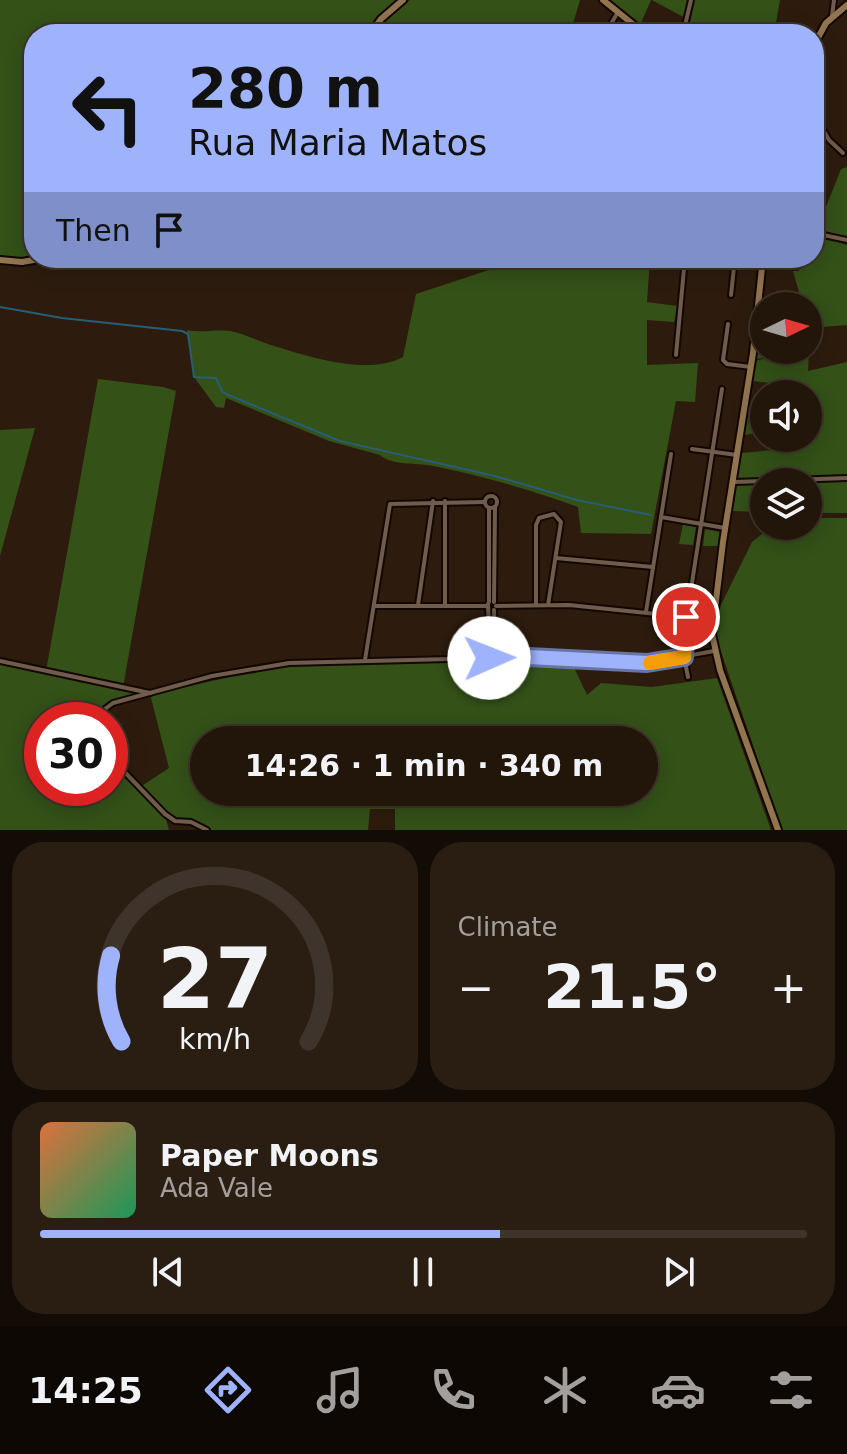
<!DOCTYPE html>
<meta charset="utf-8">
<style>
:root{--surface:#22150a;--page:#2a1e13;--text:#f1f3f6;--muted:#a29f9c;--line:#3f342b;--accent:#9fb3fd}
body{margin:0;font-family:"DejaVu Sans",sans-serif;background:var(--page);color:var(--text);height:100vh;display:flex;flex-direction:column;font-size:30px;white-space:nowrap}
*{box-sizing:border-box;margin:0}
p{font-size:26px;color:var(--muted)}
.icon{flex:none;width:44px;height:44px;fill:none;stroke:currentColor;stroke-width:2;stroke-linecap:round;stroke-linejoin:round}
.map{position:relative;height:830px;overflow:hidden}
.drawer{display:flex;flex-direction:column;gap:12px;padding:12px;background:#130c06;flex:1}
.drawer>*{flex:none}
.top-card{position:absolute;left:24px;top:24px;width:800px;height:244px;border-radius:32px;box-shadow:0 4px 20px #0003,0 0 0 2px var(--line);background:#9fb3fd;color:#111;overflow:hidden}
.needle{width:52px;rotate:85deg}
.buttons{position:absolute;left:750px;top:292px;display:grid;gap:16px}
.buttons a{display:grid;place-items:center;width:72px;height:72px;border-radius:50%;background:var(--surface);box-shadow:0 4px 20px #0003,0 0 0 2px var(--line);font-size:40px}
.speed{position:absolute;left:24px;top:702px;display:flex;gap:16px;font-size:40px;font-weight:700;text-align:center}
.speed>*{display:grid;place-content:center;width:104px;height:104px;border-radius:50%;background:var(--surface);box-shadow:0 4px 20px #0003,0 0 0 2px var(--line);line-height:1}
.speed .limit{border:12px solid #d22;background:#fff;color:#111}
.pin{position:absolute;display:grid;place-items:center;width:68px;height:68px;color:#fff;margin:-34px;border:4px solid #fff;border-radius:50%;box-shadow:0 2px 8px #0007}
.me{position:absolute;width:88px;margin:-44px;rotate:89deg;stroke-linejoin:round;filter:drop-shadow(0 0 6px #0008)}
.turn{display:flex;align-items:center;gap:28px;height:168px;padding:0 32px;font-size:36px}
.turn .icon{width:104px;height:104px;stroke-width:2.5}
.turn b{display:block;font-size:56px;line-height:68px}
.then{display:flex;align-items:center;height:76px;padding:0 32px;background:#0003;gap:16px;font-size:30px}
.big{font-size:60px;font-weight:800;line-height:1.1}
.drawer .widget{flex:1;display:flex;flex-direction:column;justify-content:center;gap:12px;min-width:0;padding:0 28px;border-radius:32px;background:var(--page)}
.drawer .dial{align-items:center;gap:0}
.dial svg{height:208px;overflow:visible;fill:none;stroke:var(--line);stroke-width:7;stroke-linecap:round;text-anchor:middle}
.dial text{fill:var(--text);stroke:none}
.song{display:flex;align-items:center;gap:24px}
.cover{width:96px;height:96px;border-radius:12px;background:linear-gradient(135deg,hsl(20 70% 55%),hsl(150 70% 35%))}
.played{height:8px;border-radius:4px;background:linear-gradient(90deg,var(--accent) 60%,var(--line) 60%)}
.keys{display:flex;justify-content:space-around;direction:ltr}
.heat{display:flex;justify-content:space-between;align-items:center;font-size:44px;direction:ltr}
.drawer .tiles{flex:1;display:grid;gap:12px;grid-template-columns:1fr 1fr}
.widget:last-child{grid-column:span 2}
.trip{position:absolute;left:190px;top:726px;width:468px;height:80px;border-radius:40px;background:var(--surface);box-shadow:0 4px 20px #0003,0 0 0 2px var(--line);font-weight:800;line-height:80px;text-align:center}
.dock{display:flex;height:128px;justify-content:space-around;align-items:center;background:#0e0804;color:var(--muted)}
.dock .icon{width:56px;height:56px}
.dock .current{color:var(--accent)}
.dock b{font-size:36px;color:var(--text)}
.map>svg:first-child{display:block}
.green{fill:#345118;fill-rule:evenodd}
.lines{fill:none;stroke-linecap:round;stroke-linejoin:round}
.stream{stroke:#275e77;stroke-width:2}
.street-casing{stroke:#140600;stroke-width:8}
.secondary-casing{stroke:#140600;stroke-width:10}
.street{stroke:#6f5c4c;stroke-width:4}
.secondary{stroke:#917551;stroke-width:6}
.route-casing{stroke:#6774a4;stroke-width:20}
.route{stroke:#9fb3fd;stroke-width:14}
.slow{stroke:#f59e0b;stroke-width:14}
</style>
<div class="map">
<svg width="847" height="830" viewBox="0 0 847 830">
<rect width="100%" height="100%" fill="#2d1c0e"/>
<g class="green">
<polygon points="0,0 398,0 375,21 366,34 34,34 34,257 16,259 0,257"/>
<polygon points="410,0 580,0 570,34 375,34 389,16"/>
<polygon points="608,0 651,0 640,25"/>
<polygon points="652,0 780,0 774,34 684,34 687,19"/>
<polygon points="847,167 847,239 816,232 841,169"/>
<polygon points="814,234 847,245 847,325 810,328 808,306 803,306 793,271 799,271 800,262 795,260 796,258 814,258"/>
<path d="M525,258H650L647,302L677,306L674,322L647,320V365L698,363L695,402L676,401L651,534L581,533L578,507C528,489 480,475 428,465C413,463 391,465 380,455L329,441L226,398L224,408L216,407L194,377L187,330C202,333 216,329 230,331C242,333 254,339 265,343C303,355 366,377 403,357L416,294Z"/>
<polygon points="764,332 764,350 786,350 791,354 809,352 808,371 847,362 847,513 808,513 808,482 764,482 764,512 733,511 740,453 774,450 774,438 808,438 808,394 787,394 785,389 773,393 770,383 752,381 755,361 771,357 756,359"/>
<path d="M98,379L163,387L176,391L123,687L153,694L289,664L449,659H570L587,695L601,683L652,687L717,678L771,830H395V809H370L368,830H210C195,822 179,824 165,816L169,830H0V661L46,671ZM150,694L169,768L140,787L116,763L110,743V788H42V720H106L105,709L113,703ZM393,731L396,740H644V792H204V740H392Z"/>
<polygon points="764,414 764,432 743,435 746,418"/>
<polygon points="35,428 0,556 0,430"/>
<polygon points="808,518 847,518 847,830 782,830 717,640 718,611 752,542 762,534 781,537 784,526 808,526"/>
<polygon points="683,524 696,527 693,545 679,544"/>
<polygon points="705,529 720,532 719,546 703,546"/>
</g>
<g class="lines">
<polyline class="stream" points="0,307 62,318 182,331 188,334 194,377 216,378 222,391 226,394 340,441 495,476 577,500 651,515"/>
<g class="street-casing">
<g id="street">
<polyline points="832,16 834,0"/>
<polyline points="605,34 618,12"/>
<polyline points="683,34 691,0"/>
<polyline points="814,114 829,140 843,153"/>
<polyline points="814,171 817,164"/>
<polyline points="814,233 847,240"/>
<polyline points="735,259 762,265"/>
<polyline points="731,295 735,258"/>
<polyline points="728,324 723,360 727,364 751,367"/>
<polyline points="676,355 685,258"/>
<polyline points="692,449 737,455"/>
<polyline points="671,454 661,517 725,528"/>
<polyline points="733,482 847,478"/>
<circle cx="491" cy="502" r="6"/>
<polyline points="445,501 445,605"/>
<polyline points="556,558 653,567"/>
<polyline points="489,602 489,508"/>
<polyline points="494,602 495,507"/>
<polyline points="488,604 490,658"/>
<polyline points="536,604 536,525 539,518 554,514 561,522 548,605"/>
<polyline points="418,605 433,501"/>
<polyline points="374,606 487,606"/>
<polyline points="496,606 569,605 686,617 683,652 688,677"/>
<polyline points="494,610 495,658"/>
<polyline points="646,612 661,517"/>
<polyline points="687,615 722,389"/>
<polyline points="365,660 390,504 484,502"/>
<polyline points="0,661 150,693"/>
<polyline points="106,720 105,709 113,703 212,676 289,663 528,657 647,663 714,651"/>
<polyline points="110,742 116,763 165,814 175,821 191,822 207,830"/>
</g>
</g>
<g class="secondary-casing">
<g id="secondary">
<polyline points="603,0 645,34"/>
<polyline points="370,34 381,19 403,0"/>
<polyline points="814,45 826,23 847,5"/>
<polyline points="763,258 753,353 723,542 712,634 720,670 778,830"/>
<polyline points="0,260 22,262 45,258"/>
</g>
</g>
<use href="#street" class="street"/>
<use href="#secondary" class="secondary"/>
</g>
<g class="lines">
<g class="route-casing">
<polyline id="route" points="489,658 528,657 647,663 684,657 686,617"/>
</g>
<use href="#route" class="route"/>
<polyline class="slow" points="650,663 684,657 684,644"/>
</g>
</svg>
<div class="buttons">
<a><svg class="needle" viewBox="-14 -14 28 28"><path d="M0-13l5 13h-10z" fill="#e53935"/><path d="M0 13l5-13h-10z" fill="#a29f9c"/></svg></a>
<a><svg class="icon" aria-label="sound" viewBox="0 0 24 24"><path d="M4 9h4l5-4v14l-5-4H4zM17 9q2 3 0 6"/></svg></a>
<a><svg class="icon" aria-label="layers" viewBox="0 0 24 24"><path d="M12 4l9 5-9 5-9-5zM3 14l9 5 9-5"/></svg></a>
</div>
<div class="speed"><div class="limit">30</div></div>
<div class="pin" style="left:686px;top:617px;background:#d93025"><svg class="icon" aria-label="arrive" viewBox="0 0 24 24"><path d="M6 21V4h12l-3 4 3 4H6"/></svg></div>
<svg class="me" style="left:489px;top:658px" viewBox="-20 -20 40 40"><circle r="19" fill="#fff"/><path d="M0-13L10 11 0 6-10 11z" fill="#9fb3fd"/></svg>
<div class="trip">14:26 · 1 min · 340 m</div>
<div class="top-card">
<div class="turn"><svg class="icon" aria-label="left" viewBox="0 0 24 24"><path d="M17 20v-9H6M10 6l-5 5 5 5"/></svg><div><b>280 m</b>Rua Maria Matos</div></div>
<div class="then">Then<svg class="icon" aria-label="arrive" viewBox="0 0 24 24"><path d="M6 21V4h12l-3 4 3 4H6"/></svg></div>
</div>
</div>
<section class="drawer">
<div class="tiles">
<div class="widget dial"><svg viewBox="0 0 100 80">
<path d="M14 69A42 42 0 1 1 86 69"/>
<path d="M14 69A42 42 0 0 1 10 36" stroke="#9fb3fd"/>
<text x="50" y="56" font-size="32" font-weight="700">27</text>
<text x="50" y="72" font-size="11">km/h</text>
</svg></div>
<div class="widget"><p>Climate</p>
<div class="heat"><a>−</a><b class="big">21.5°</b><a>+</a></div>
</div>
<div class="widget">
<div class="song"><i class="cover"></i><div><b>Paper Moons</b><p>Ada Vale</p></div></div>
<div class="played"></div>
<div class="keys"><svg class="icon" aria-label="previous" viewBox="0 0 24 24"><path d="M18 5L8 12l10 7zM5 5v14"/></svg><svg class="icon" aria-label="pause" viewBox="0 0 24 24"><path d="M8 5v14M16 5v14"/></svg><svg class="icon" aria-label="next" viewBox="0 0 24 24"><path d="M6 5l10 7-10 7zM19 5v14"/></svg></div>
</div>
</div>
</section>
<nav class="dock">
<b>14:25</b>
<svg class="icon current" aria-label="directions" viewBox="0 0 24 24"><path d="M12 3l9 9-9 9-9-9zM9 14v-3h6M13 9l2 2-2 2"/></svg>
<svg class="icon" aria-label="music" viewBox="0 0 24 24"><path d="M9 18V5l10-2v13"/><circle cx="6" cy="18" r="3"/><circle cx="16" cy="16" r="3"/></svg>
<svg class="icon" aria-label="phone" viewBox="0 0 24 24"><path d="M5 4h4l2 5-3 2q2 4 5 5l2-3 5 2v4C11 20 4 13 5 4z"/></svg>
<svg class="icon" aria-label="climate" viewBox="0 0 24 24"><path d="M12 3v18M4 7l16 10M4 17L20 7"/></svg>
<svg class="icon" aria-label="car" viewBox="0 0 24 24"><path d="M5 17H2v-5l4-1 3-4h7l3 4 3 1v5h-3M9 17h6M6 11h13"/><circle cx="7" cy="17" r="2"/><circle cx="17" cy="17" r="2"/></svg>
<svg class="icon" aria-label="filters" viewBox="0 0 24 24"><path d="M4 7h16M4 17h16"/><circle cx="9" cy="7" r="2"/><circle cx="15" cy="17" r="2"/></svg>
</nav>
